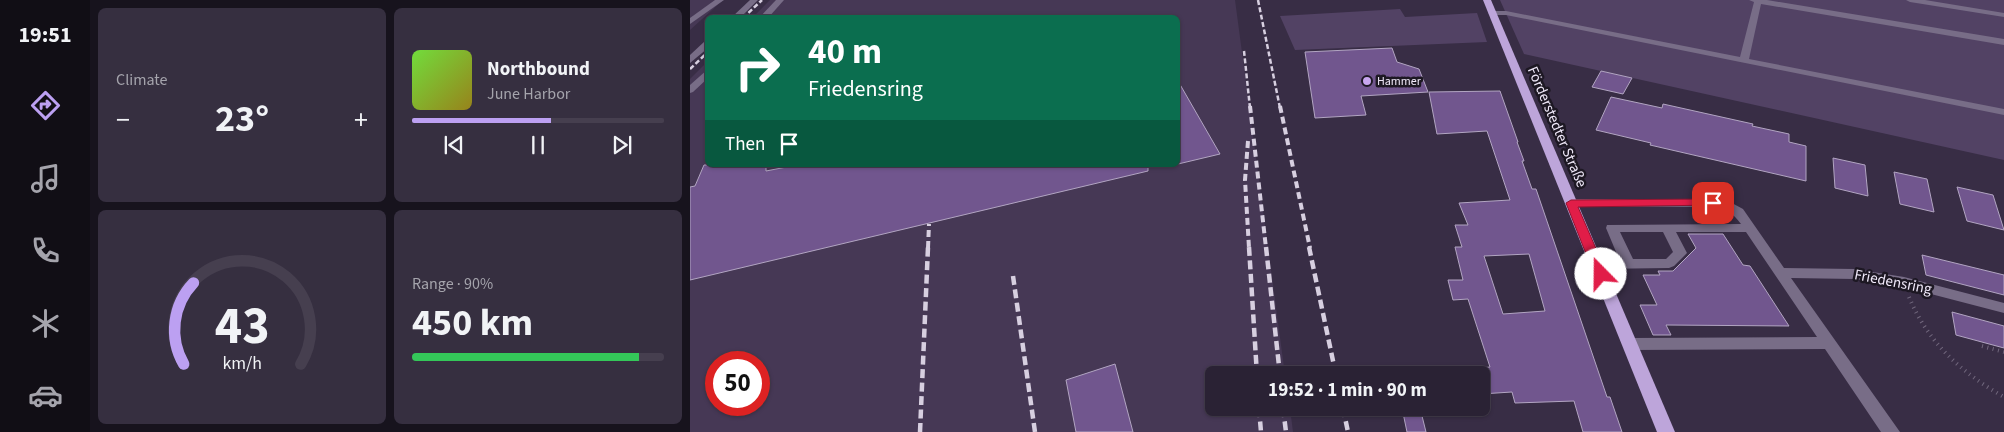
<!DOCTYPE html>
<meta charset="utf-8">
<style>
:root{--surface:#2a2234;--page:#362f40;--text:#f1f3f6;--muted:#a5a4ac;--line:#463f4f;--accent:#bca0f2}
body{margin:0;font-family:"Source Sans 3",sans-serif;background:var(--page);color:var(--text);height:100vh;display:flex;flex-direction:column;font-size:19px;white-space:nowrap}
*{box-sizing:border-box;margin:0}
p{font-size:16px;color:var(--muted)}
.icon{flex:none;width:28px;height:28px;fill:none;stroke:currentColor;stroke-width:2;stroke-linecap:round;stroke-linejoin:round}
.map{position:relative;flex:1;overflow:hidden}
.panel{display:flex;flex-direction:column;gap:8px;padding:8px;background:#17131d;width:600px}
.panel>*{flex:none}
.top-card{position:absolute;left:15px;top:15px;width:475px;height:152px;border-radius:8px;box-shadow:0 1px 4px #0004,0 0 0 1px var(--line);background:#0b6e4f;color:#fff;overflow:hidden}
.speed{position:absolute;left:15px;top:351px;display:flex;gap:10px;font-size:25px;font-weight:700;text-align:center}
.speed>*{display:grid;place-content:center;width:65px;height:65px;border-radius:50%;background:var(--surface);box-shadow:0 1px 4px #0004,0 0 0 1px var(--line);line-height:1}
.speed .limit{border:8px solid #d22;background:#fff;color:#111}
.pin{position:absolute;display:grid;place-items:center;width:42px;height:42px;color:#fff;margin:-21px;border-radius:10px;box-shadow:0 2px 8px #0006}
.me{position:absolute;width:55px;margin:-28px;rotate:338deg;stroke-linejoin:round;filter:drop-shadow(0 0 4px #0008)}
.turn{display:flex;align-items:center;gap:18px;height:105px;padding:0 20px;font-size:22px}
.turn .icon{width:65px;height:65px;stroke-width:2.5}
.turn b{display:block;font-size:35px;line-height:42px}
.then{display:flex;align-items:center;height:48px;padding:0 20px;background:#0003;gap:10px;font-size:19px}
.big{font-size:38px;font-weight:700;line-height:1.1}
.panel .tile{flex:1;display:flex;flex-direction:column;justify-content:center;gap:8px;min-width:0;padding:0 18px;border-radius:8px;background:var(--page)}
.panel .dial{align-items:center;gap:0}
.dial svg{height:130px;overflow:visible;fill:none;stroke:var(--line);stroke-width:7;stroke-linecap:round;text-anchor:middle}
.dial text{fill:var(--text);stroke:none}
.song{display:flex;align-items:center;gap:15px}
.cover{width:60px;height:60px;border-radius:8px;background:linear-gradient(135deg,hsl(100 70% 55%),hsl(50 70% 35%))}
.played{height:5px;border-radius:2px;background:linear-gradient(90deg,var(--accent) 55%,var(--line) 55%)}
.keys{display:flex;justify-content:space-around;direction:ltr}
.heat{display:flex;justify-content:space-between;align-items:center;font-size:28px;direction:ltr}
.charge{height:8px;border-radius:4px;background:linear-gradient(90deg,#34c759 90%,var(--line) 0)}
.panel .tiles{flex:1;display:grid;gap:8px;grid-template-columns:repeat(2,1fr)}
.trip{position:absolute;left:515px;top:366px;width:285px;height:50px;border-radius:8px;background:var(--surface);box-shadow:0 1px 4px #0004,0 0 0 1px var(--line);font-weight:700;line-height:50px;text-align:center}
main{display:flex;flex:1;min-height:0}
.dock{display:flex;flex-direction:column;width:90px;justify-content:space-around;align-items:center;background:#110e15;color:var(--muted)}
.dock .icon{width:35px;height:35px}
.dock .on{color:var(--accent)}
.dock b{font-size:22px;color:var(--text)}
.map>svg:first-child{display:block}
.built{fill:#463855;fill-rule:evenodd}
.green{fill:#524264}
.building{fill:#71568e;stroke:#b2a5c2;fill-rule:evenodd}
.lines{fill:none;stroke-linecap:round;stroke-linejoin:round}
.path{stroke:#70667c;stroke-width:4;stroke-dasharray:1 4.5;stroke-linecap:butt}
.minor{fill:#786d87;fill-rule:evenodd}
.major{fill:#bda5da;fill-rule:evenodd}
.rail-far2{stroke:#d7cfe0;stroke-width:2.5;stroke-dasharray:5 2.5;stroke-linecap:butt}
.rail-far1{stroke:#d7cfe0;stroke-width:4;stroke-dasharray:7 4;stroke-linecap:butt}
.rail{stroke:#d7cfe0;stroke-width:4.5;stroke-dasharray:9 4.5;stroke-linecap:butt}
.route{fill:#e11d48;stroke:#92132f}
.poi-dot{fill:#c8a6ef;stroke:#1d1823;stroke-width:2}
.labels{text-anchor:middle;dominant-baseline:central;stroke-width:5;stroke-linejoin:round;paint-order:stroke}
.far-poi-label{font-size:12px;fill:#f0e9f9;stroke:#1d1823;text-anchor:start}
.street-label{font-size:15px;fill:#f0e9f9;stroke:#1d1823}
</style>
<main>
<nav class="dock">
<b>19:51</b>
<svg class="icon on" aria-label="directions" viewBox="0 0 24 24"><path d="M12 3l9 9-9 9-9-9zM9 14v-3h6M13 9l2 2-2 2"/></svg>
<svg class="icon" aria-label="music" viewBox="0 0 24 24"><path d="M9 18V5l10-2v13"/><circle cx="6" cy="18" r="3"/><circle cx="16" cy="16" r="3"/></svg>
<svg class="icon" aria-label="phone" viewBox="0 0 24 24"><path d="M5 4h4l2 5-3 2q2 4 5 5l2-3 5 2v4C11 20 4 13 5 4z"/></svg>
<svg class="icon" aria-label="climate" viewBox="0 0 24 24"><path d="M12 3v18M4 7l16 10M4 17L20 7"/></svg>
<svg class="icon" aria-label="car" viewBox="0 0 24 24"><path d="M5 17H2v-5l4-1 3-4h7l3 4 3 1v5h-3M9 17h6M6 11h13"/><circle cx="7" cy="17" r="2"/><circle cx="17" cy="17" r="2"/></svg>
</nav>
<section class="panel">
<div class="tiles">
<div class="tile"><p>Climate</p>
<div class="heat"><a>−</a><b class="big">23°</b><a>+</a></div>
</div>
<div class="tile">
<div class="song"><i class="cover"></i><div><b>Northbound</b><p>June Harbor</p></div></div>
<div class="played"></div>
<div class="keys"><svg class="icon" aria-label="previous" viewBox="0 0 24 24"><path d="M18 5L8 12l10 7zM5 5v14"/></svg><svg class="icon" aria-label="pause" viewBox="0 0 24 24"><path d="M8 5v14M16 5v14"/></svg><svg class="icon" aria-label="next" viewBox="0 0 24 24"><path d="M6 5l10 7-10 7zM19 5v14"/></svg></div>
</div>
<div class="tile dial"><svg viewBox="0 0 100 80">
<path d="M14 69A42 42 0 1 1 86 69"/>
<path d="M14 69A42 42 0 0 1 20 19" stroke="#bca0f2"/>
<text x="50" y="56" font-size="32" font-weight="700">43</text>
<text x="50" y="72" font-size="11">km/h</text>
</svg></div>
<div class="tile"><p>Range · 90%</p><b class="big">450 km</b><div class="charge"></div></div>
</div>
</section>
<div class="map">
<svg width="1314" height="432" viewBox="0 0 1314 432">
<rect width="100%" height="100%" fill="#382d45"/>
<g class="built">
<polygon points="0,0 33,0 0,30"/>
<path d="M80,0H545L595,375H524V408H600L603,432H0V79L17,62L18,165H488V18L63,17ZM26,362H69V405H26Z"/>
</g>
<g class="green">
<polygon points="810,0 1314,0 1314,160 834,54"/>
<polygon points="710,9 715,17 787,13 797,42 605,50 590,16"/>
</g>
<g class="building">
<polygon points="702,48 707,62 729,69 738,92 671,96 676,115 625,118 615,52"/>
<polygon points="911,71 942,78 933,94 902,87"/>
<polygon points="488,81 530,154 488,164"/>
<path d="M810,91L828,142H827L834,161H832L842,189H846L917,397H920L932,432H893L884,401L825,403L822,392L791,394V368L800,367L778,299L763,300L758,280H773L765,247H772L765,225H778L769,203L820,200L797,131L747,134L739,92ZM839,254L855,311L813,314L794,256Z"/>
<polygon points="921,97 972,108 973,104 1063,124 1062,126 1099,134 1099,142 1116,146 1116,181 960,145 961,143 906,130"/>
<polygon points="1143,158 1175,165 1178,196 1145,188"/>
<polygon points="14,165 76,165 76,171 107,165 458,165 458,171 0,280 0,187 5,186"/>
<polygon points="1204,172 1237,179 1244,212 1210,204"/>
<polygon points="1267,187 1303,195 1314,230 1277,221"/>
<polygon points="998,234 1033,234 1053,265 1060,266 1099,326 976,325 981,335 963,335 950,305 967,305 953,275 970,275 968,271 983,271 1006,248"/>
<polygon points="1232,255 1314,275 1314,295 1236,275"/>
<polygon points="1262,312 1314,326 1314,348 1266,335"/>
<polygon points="425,364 443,432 386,432 376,380"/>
<polygon points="712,408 730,408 736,432 717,432"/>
</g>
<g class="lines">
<g class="path">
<path d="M1219,297C1238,343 1272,373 1314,397"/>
<polyline points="1292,346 1314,352"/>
</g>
<g class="minor">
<polygon points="25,0 34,0 0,24 0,18"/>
<polygon points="60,0 68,0 50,18 41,18"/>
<polygon points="86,0 94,0 78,18 69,18"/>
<polygon points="1059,0 1077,0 1314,39 1314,45 1071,4 1059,59 1314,109 1314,115 816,15 802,15 798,13 802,11 816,11 1050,57 1064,2"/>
<polygon points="1216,0 1235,0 1314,13 1314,17 1220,2"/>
<polygon points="15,41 18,41 18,48 0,63 0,55"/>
<polygon points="18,69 18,78 3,92 0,93 0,85"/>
<path d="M881,199H1023L1040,202L1053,209L1094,268L1164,269L1214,277L1314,303V313L1214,287L1164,279L1101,278L1210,432H1191L1135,349L940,350L935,348L932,344L935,340L940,338L1127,337L1056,232H986L997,253L984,266L979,268L907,269L902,267L900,264L902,261L929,259L916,228L917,225L1051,224C1043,213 1036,209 1023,207L877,206L875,203L877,200ZM930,232H973L983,252L976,259H943Z"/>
</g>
<polygon class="major" points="793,0 801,0 985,432 967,432"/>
<g class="rail-far2">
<polyline points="568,0 590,108"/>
<polyline points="53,18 72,0"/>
<polyline points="554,51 560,108"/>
<polyline points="0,69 18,52"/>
</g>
<g class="rail-far1">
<polyline points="560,106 576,248"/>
<polyline points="590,106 620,248"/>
<polyline points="558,141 555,180 559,248"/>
<polyline points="238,248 239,224"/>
</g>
<g class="rail">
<polyline points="559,247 567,375"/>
<polyline points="576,247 590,375"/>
<polyline points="619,247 646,375"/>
<polyline points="323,276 345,432"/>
<polyline points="569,408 571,432"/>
<polyline points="593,408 596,432"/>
<polyline points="653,408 658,432"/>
<polyline points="230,432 238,247"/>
</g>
</g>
<polygon class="route" points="1023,199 1029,203 1027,205 888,207 917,274 911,278 904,274 876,203 881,200"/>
<circle class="poi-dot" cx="677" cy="81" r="5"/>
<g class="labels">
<g class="far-poi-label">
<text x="687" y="81">Hammer</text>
</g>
<g class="street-label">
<text transform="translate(867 127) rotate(67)">Förderstedter Straße</text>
<text transform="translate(1203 282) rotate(11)">Friedensring</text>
</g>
</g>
</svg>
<div class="speed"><div class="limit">50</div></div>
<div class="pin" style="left:1023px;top:203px;background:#d93025"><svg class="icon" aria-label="arrive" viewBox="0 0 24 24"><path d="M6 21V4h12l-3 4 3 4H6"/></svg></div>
<svg class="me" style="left:911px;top:274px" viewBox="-20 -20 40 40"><circle r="19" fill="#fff"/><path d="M0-13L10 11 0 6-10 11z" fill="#e11d48"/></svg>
<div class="trip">19:52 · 1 min · 90 m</div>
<div class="top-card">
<div class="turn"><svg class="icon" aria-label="right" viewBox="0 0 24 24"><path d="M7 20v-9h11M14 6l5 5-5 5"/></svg><div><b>40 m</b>Friedensring</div></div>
<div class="then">Then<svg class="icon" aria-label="arrive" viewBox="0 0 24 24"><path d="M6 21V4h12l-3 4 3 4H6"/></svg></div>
</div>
</div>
</main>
